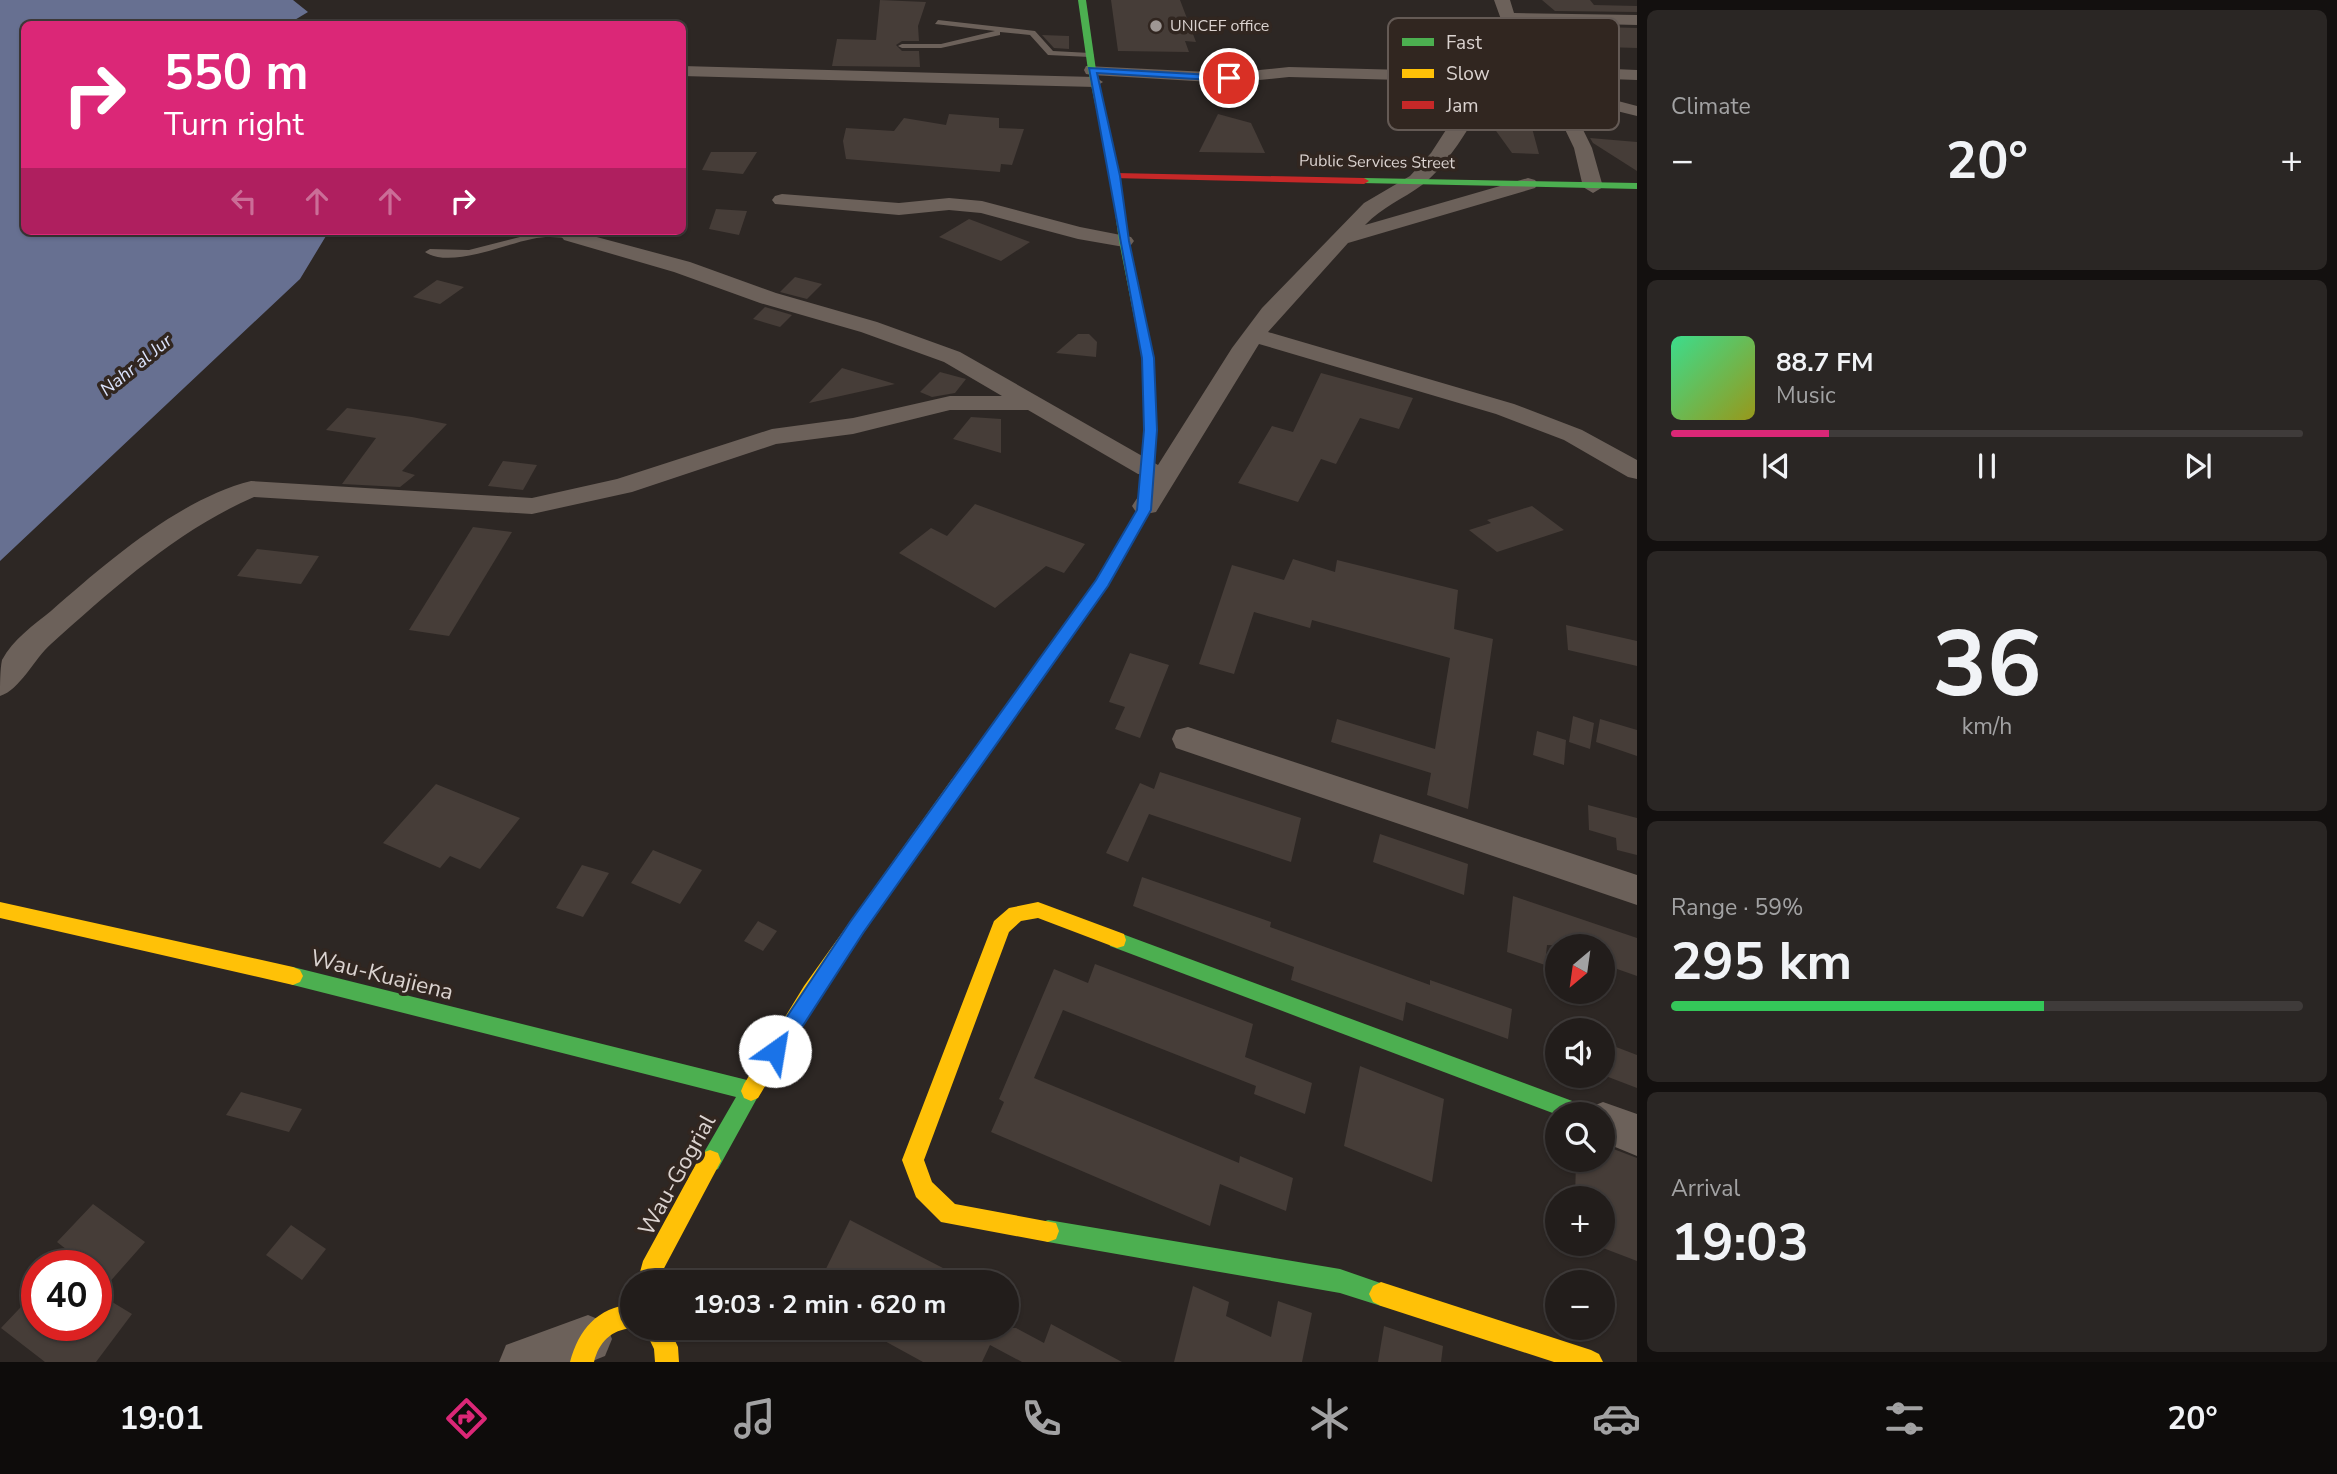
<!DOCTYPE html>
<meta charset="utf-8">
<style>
:root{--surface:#221d1b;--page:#2a2624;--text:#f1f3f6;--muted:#a2a2a3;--line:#3f3b3a;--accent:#db2777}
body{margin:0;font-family:"Nunito Sans",sans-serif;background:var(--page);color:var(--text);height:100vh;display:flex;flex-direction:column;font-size:26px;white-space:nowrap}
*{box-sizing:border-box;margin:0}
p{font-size:23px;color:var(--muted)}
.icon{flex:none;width:38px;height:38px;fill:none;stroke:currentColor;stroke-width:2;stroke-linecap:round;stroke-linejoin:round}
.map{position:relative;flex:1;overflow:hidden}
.panel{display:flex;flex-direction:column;gap:10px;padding:10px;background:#13100f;width:700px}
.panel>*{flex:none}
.banner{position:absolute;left:21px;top:21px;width:665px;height:214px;border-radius:10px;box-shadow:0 2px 5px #0004,0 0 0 2px var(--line);background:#db2777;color:#fff;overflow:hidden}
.needle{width:46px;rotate:209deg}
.fabs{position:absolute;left:1545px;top:934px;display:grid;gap:14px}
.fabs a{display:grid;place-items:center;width:70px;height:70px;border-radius:50%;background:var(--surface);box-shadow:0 2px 5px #0004,0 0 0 2px var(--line);font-size:35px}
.speed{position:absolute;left:21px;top:1250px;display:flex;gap:14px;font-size:35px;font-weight:700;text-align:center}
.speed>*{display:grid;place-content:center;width:91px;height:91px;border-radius:50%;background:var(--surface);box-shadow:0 2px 5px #0004,0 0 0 2px var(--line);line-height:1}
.speed .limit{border:10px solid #d22;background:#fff;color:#111}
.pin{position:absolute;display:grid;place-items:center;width:60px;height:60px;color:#fff;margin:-30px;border:4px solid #fff;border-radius:50%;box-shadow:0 2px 7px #0007}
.me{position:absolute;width:77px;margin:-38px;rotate:32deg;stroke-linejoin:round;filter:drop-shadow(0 0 5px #0008)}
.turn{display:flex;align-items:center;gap:24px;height:147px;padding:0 28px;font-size:32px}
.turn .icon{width:91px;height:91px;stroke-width:2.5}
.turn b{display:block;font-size:49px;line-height:60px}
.lanes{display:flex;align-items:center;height:66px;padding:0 28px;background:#0003;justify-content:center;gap:35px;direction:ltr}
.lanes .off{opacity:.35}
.big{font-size:52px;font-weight:700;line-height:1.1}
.panel .widget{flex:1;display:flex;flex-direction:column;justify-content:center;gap:10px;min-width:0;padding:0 24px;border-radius:10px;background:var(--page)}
.panel .dial{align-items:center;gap:0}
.dial b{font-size:91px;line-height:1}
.song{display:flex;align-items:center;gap:21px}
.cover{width:84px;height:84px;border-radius:10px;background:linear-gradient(135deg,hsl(150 70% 55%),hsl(60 70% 35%))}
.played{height:7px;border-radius:4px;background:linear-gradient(90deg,var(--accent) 25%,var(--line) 25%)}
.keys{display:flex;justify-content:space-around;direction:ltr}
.heat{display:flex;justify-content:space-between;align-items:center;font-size:38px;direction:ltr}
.charge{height:10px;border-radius:5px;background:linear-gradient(90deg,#34c759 59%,var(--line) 0)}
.trip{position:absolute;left:620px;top:1270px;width:399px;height:70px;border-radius:35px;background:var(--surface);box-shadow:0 2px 5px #0004,0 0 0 2px var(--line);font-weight:700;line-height:70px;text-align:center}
.tabs{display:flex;height:112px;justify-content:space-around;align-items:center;background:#0e0c0b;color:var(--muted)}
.tabs .icon{width:49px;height:49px}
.tabs .on{color:var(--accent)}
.tabs b{font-size:32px;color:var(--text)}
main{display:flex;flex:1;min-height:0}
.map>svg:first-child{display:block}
.water{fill:#677091}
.building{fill:#463d38}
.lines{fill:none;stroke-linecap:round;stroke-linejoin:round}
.lane{fill:#6c615a;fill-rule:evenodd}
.street{fill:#6c615a;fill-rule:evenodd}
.fast{fill:#4caf50;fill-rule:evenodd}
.slow{fill:#ffc107;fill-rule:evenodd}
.jam{fill:#c62828;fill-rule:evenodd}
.route{fill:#1a73e8;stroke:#114b97;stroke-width:2}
.poi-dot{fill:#9e9794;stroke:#312620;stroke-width:2.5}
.labels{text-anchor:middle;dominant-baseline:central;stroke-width:7;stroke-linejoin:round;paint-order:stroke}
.far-poi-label{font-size:16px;fill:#dbd3d0;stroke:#312620;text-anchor:start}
.far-street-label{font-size:16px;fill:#dbd3d0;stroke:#312620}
.far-water-label{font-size:18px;font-style:italic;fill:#dbe3fc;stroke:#312620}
.near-street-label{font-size:23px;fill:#dbd3d0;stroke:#312620}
.key{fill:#312620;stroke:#645a55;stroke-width:2}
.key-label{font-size:19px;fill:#dbd3d0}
</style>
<main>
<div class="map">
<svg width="1637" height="1362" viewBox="0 0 1637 1362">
<rect width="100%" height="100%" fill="#2d2724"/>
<polygon class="water" points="0,0 293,0 308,12 288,24 24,24 24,231 329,231 300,279 0,561"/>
<g class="building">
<polygon points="880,0 926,2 918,26 919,41 902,41 896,45 902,51 919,51 920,67 832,66 837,39 876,40"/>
<polygon points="1111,0 1180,0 1196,42 1185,41 1189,52 1118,51"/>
<polygon points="1542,0 1590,0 1594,5 1637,6 1637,12 1555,11"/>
<polygon points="1533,25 1637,28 1637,48 1573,46 1583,58 1555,57 1539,37"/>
<polygon points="1042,35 1069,36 1069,49 1054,48"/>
<polygon points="1495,112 1518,115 1516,126 1532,128 1539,154 1512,153 1491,124"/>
<polygon points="949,114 999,118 999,128 1024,129 1012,165 1001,164 1000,172 846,159 843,141 846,128 894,131 904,118 946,125"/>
<polygon points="1218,114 1251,123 1265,153 1199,152"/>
<polygon points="1590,138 1637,142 1637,171 1593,143"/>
<polygon points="711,152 757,152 743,174 702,170"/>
<polygon points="716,209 747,211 739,235 709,229"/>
<polygon points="969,219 1030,242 1001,261 939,237"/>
<polygon points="795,277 822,284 807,299 780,292"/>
<polygon points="437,280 464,287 440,304 413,297"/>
<polygon points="765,307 792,315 780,327 753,319"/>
<polygon points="1078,334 1089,334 1097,342 1096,357 1056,353"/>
<polygon points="842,368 895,384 809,403"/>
<polygon points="940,372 966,379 955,393 932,397 920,392"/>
<polygon points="1321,373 1413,398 1399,429 1360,418 1336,464 1321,459 1298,502 1238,483 1272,426 1293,432"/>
<polygon points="347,408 412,417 447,424 402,471 415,475 400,487 342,484 376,438 326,430"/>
<polygon points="971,417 1001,419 1001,453 953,439"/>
<polygon points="503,461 537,465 523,490 488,486"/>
<polygon points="975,504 1085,544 1064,573 1046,566 995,608 899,553 931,528 947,536"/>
<polygon points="1532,506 1564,530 1497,552 1469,530 1491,523 1487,520"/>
<polygon points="473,527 512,532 449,636 409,630"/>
<polygon points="257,549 319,556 301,584 237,576"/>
<polygon points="1293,559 1335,572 1337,560 1458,590 1454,629 1493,639 1468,809 1427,795 1431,773 1331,742 1337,719 1435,749 1450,658 1312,620 1310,628 1254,612 1234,674 1199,664 1232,565 1284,580"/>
<polygon points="1566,625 1637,641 1637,666 1568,650"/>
<polygon points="1130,653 1169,665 1140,738 1115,729 1125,707 1109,702"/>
<polygon points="1573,716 1594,723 1590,749 1569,742"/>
<polygon points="1600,719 1637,730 1637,756 1596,742"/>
<polygon points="1537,731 1566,740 1564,765 1533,755"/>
<polygon points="1160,772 1301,818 1291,862 1149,814 1128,862 1106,853 1140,783 1154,789"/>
<polygon points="436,784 520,818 480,869 450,856 440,868 383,843"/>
<polygon points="1588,805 1637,818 1637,855 1617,850 1616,838 1589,830"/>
<polygon points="1380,834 1468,864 1464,895 1373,862"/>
<polygon points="653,850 702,870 680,904 631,883"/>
<polygon points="582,865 609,873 583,917 556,908"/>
<polygon points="1142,877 1271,922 1270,927 1430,985 1430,980 1512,1009 1508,1039 1406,1002 1403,1021 1291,980 1294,967 1133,906"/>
<polygon points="1513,896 1637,938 1637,976 1603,964 1603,947 1547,945 1545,965 1507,952"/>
<polygon points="758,921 777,931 763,951 744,941"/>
<polygon points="1095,964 1253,1024 1245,1057 1312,1083 1305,1114 1254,1094 1256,1086 1063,1010 1034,1078 1239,1163 1240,1156 1293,1178 1286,1211 1220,1184 1210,1226 991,1132 1004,1102 999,1099 1054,969 1088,983"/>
<polygon points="1603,1042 1637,1055 1637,1088 1603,1075"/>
<polygon points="1360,1066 1444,1099 1432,1182 1344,1146"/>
<polygon points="241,1092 302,1109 289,1132 226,1115"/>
<polygon points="1603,1145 1637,1158 1637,1261 1603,1248 1603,1199 1575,1199 1576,1160 1603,1160"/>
<polygon points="93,1204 145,1242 99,1294 132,1314 96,1362 45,1362 1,1328 37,1290 37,1325 96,1325 96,1265 60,1265 71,1253 57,1242"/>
<polygon points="850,1220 972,1283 819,1283"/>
<polygon points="291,1225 326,1249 302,1280 266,1255"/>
<polygon points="1193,1286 1229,1302 1226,1316 1271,1337 1278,1301 1312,1313 1302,1362 1174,1362"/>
<polygon points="1051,1324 1122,1362 1022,1362 990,1345 982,1362 923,1362 861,1328 1016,1328 1044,1343"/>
<polygon points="1384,1326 1443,1346 1441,1362 1378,1362"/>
</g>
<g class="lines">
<g class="lane">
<polygon points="938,20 1035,31 1053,51 1090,53 1094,55 1090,57 1048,55 1030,35 1000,32 1000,35 941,48 902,48 898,46 902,44 941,44 995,31 935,24"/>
<path d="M544,231H559L576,236L571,239C558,237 546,236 532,239C505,244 450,269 425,252L430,249L469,250Z"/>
</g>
<g class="street">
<path d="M1494,0H1510L1514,13L1637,15V25L1518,22L1527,47L1544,66L1637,70V80L1553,77L1561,86L1637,106V116L1568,99L1592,148L1603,187L1593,193L1583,187L1574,148L1548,94L1493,83C1479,113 1449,165 1422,185C1403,199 1382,207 1365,225L1528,178L1535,180L1538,184L1535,188L1348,243L1268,332L1514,404L1582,430L1637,460V479L1628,477L1564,440L1496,414L1259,344L1156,512L1146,514L1136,512L1132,506L1152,475L1138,474L1028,410H950L853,434L776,444L632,492L532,514L254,497C176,531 114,588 51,644C34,659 20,690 0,696C0,686 0,669 2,660C13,639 34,625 51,611C106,563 179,499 251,481L532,498L617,479L772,429L853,418L950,396H1002L944,362L861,332L760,303L674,272L564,240L561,236L566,231L578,232L690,262L776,293L877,322L960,352L1158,465L1232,348L1262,308L1364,203L1410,176L1431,153L1477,82L1289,77L1229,83L1092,75L1086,74L1084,70L1086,66L1229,73L1289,67L1484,72L1511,47ZM1518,57L1527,68L1525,71L1527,75L1534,76L1539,82L1501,74Z"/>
<polygon points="682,66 1095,77 1103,82 1095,87 682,76"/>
<polygon points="782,194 899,203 949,198 982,201 1080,227 1131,237 1134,241 1131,245 1124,247 1078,239 981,213 949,210 899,215 775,204 772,200 775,196"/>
<polygon points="1188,727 1637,875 1637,905 1176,748 1172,739 1176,730"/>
<polygon points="1603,1102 1637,1114 1637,1156 1603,1142 1603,1115 1585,1115 1588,1108"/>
<polygon points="588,1315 605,1322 612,1339 605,1356 590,1362 499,1362 506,1345"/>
</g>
<g class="fast">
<polygon points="1078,0 1086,0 1096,70 1120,176 1129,241 1154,358 1148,362 1142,358 1119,241 1110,176 1088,70"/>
<polygon points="1364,178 1637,183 1637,189 1361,183 1359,181"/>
<polygon points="1117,932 1583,1105 1590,1108 1593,1115 1558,1115 1110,946 1108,940 1110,934"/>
<polygon points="293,967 751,1081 758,1084 761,1091 718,1169 710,1172 702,1169 699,1161 736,1097 293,985 286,982 283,976 286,970"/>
<polygon points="1048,1220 1340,1269 1389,1286 1393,1294 1389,1302 1381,1306 1340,1293 1048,1242 1040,1239 1037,1231 1040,1223"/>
</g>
<g class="slow">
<polygon points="958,777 964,779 966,784 964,789 818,998 758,1098 751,1101 744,1098 741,1091 744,1084 804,986 952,779"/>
<polygon points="0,902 293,967 300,970 303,976 300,982 293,985 0,918"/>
<polygon points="1038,902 1124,934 1126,940 1124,946 1117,948 1038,918 1021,921 1009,932 924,1160 932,1182 955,1204 1056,1223 1059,1231 1056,1239 1048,1242 941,1222 916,1197 902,1160 994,921 1009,908"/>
<polygon points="710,1150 718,1153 721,1161 662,1272 660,1283 637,1283 643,1261 702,1153"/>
<polygon points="1381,1282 1591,1350 1599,1354 1603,1362 1554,1362 1381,1306 1373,1302 1369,1294 1373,1286"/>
<path d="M632,1304V1328C611,1330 599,1342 594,1362H570C579,1329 597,1308 632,1304Z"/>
<polygon points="644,1328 669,1328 678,1347 679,1362 655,1362 654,1349"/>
</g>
<g class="jam">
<polygon points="1115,173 1364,178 1369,181 1364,184 1112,178 1112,174"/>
<polygon points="1148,354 1154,358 1156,430 1151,510 1108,585 964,789 952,789 950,784 952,779 1097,580 1137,510 1144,430 1142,358"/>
</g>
</g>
<polygon class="route" points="1089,68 1229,76 1233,78 1229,81 1097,73 1120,176 1129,241 1154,358 1157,430 1151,510 1108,586 863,933 782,1058 775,1061 768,1058 765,1051 768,1045 850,922 1096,580 1137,510 1144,430 1142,358"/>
<circle class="poi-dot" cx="1156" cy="26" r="7"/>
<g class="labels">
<g class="far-poi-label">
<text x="1170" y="26">UNICEF office</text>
</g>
<g class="far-street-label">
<text transform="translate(1377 162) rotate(1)">Public Services Street</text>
</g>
<g class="far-water-label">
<text transform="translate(136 365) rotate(-39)">Nahr al Jur</text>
</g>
<g class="near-street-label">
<text transform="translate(382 975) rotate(14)">Wau-Kuajiena</text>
<text transform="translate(677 1175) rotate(-61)">Wau-Gogrial</text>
</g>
</g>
<rect x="1388" y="18" width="231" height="112" rx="10" class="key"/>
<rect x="1402" y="38" width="32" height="8" fill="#4caf50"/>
<rect x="1402" y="69" width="32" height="9" fill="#ffc107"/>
<rect x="1402" y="101" width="32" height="8" fill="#c62828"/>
<g class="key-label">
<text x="1446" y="49">Fast</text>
<text x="1446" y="80">Slow</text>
<text x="1446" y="112">Jam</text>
</g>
</svg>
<div class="fabs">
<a><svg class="needle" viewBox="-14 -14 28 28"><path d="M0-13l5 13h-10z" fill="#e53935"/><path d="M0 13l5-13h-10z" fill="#a2a2a3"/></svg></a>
<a><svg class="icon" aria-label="sound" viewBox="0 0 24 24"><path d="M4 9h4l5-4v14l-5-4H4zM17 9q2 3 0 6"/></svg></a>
<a><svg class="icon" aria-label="search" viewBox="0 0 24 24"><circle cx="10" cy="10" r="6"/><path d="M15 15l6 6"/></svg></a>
<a>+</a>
<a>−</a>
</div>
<div class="speed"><div class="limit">40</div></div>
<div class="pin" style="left:1229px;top:78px;background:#d93025"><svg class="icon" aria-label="arrive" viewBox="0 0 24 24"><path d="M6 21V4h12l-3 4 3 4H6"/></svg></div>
<svg class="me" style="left:775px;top:1051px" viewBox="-20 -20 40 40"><circle r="19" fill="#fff"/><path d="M0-13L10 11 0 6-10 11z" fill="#1a73e8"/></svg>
<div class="trip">19:03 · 2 min · 620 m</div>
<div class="banner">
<div class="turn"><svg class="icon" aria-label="right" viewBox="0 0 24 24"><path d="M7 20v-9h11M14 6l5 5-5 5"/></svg><div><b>550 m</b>Turn right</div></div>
<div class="lanes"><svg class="icon off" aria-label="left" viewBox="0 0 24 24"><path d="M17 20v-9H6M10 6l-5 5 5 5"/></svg><svg class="icon off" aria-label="ahead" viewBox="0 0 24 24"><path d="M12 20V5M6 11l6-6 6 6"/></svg><svg class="icon off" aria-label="ahead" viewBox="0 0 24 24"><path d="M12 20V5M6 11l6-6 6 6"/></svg><svg class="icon" aria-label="right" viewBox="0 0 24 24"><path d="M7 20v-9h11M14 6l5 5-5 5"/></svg></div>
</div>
</div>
<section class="panel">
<div class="widget"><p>Climate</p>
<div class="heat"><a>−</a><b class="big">20°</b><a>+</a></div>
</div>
<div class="widget">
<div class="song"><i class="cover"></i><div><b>88.7 FM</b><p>Music</p></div></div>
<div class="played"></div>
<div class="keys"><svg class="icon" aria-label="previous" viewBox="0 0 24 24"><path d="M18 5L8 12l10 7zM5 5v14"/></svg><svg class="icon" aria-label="pause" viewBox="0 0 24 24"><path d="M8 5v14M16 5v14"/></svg><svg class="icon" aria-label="next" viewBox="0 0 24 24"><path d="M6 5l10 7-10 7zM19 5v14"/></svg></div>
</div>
<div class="widget dial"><b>36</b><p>km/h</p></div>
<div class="widget"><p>Range · 59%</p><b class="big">295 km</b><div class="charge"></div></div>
<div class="widget"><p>Arrival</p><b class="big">19:03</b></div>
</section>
</main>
<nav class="tabs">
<b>19:01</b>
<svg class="icon on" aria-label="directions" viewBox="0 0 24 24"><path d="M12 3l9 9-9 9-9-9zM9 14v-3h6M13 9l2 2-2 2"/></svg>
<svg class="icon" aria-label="music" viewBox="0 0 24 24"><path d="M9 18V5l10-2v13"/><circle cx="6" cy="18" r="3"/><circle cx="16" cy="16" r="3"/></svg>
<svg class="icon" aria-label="phone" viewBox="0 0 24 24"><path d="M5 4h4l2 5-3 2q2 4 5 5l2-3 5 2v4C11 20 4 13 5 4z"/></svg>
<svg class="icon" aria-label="climate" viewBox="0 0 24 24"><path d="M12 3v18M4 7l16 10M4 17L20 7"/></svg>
<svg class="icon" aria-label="car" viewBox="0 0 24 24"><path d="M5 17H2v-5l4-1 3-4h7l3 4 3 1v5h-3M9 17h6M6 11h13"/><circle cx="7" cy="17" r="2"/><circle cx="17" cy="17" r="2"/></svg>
<svg class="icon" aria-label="filters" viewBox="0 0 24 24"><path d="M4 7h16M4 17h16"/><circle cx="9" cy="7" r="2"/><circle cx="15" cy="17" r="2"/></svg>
<b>20°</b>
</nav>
